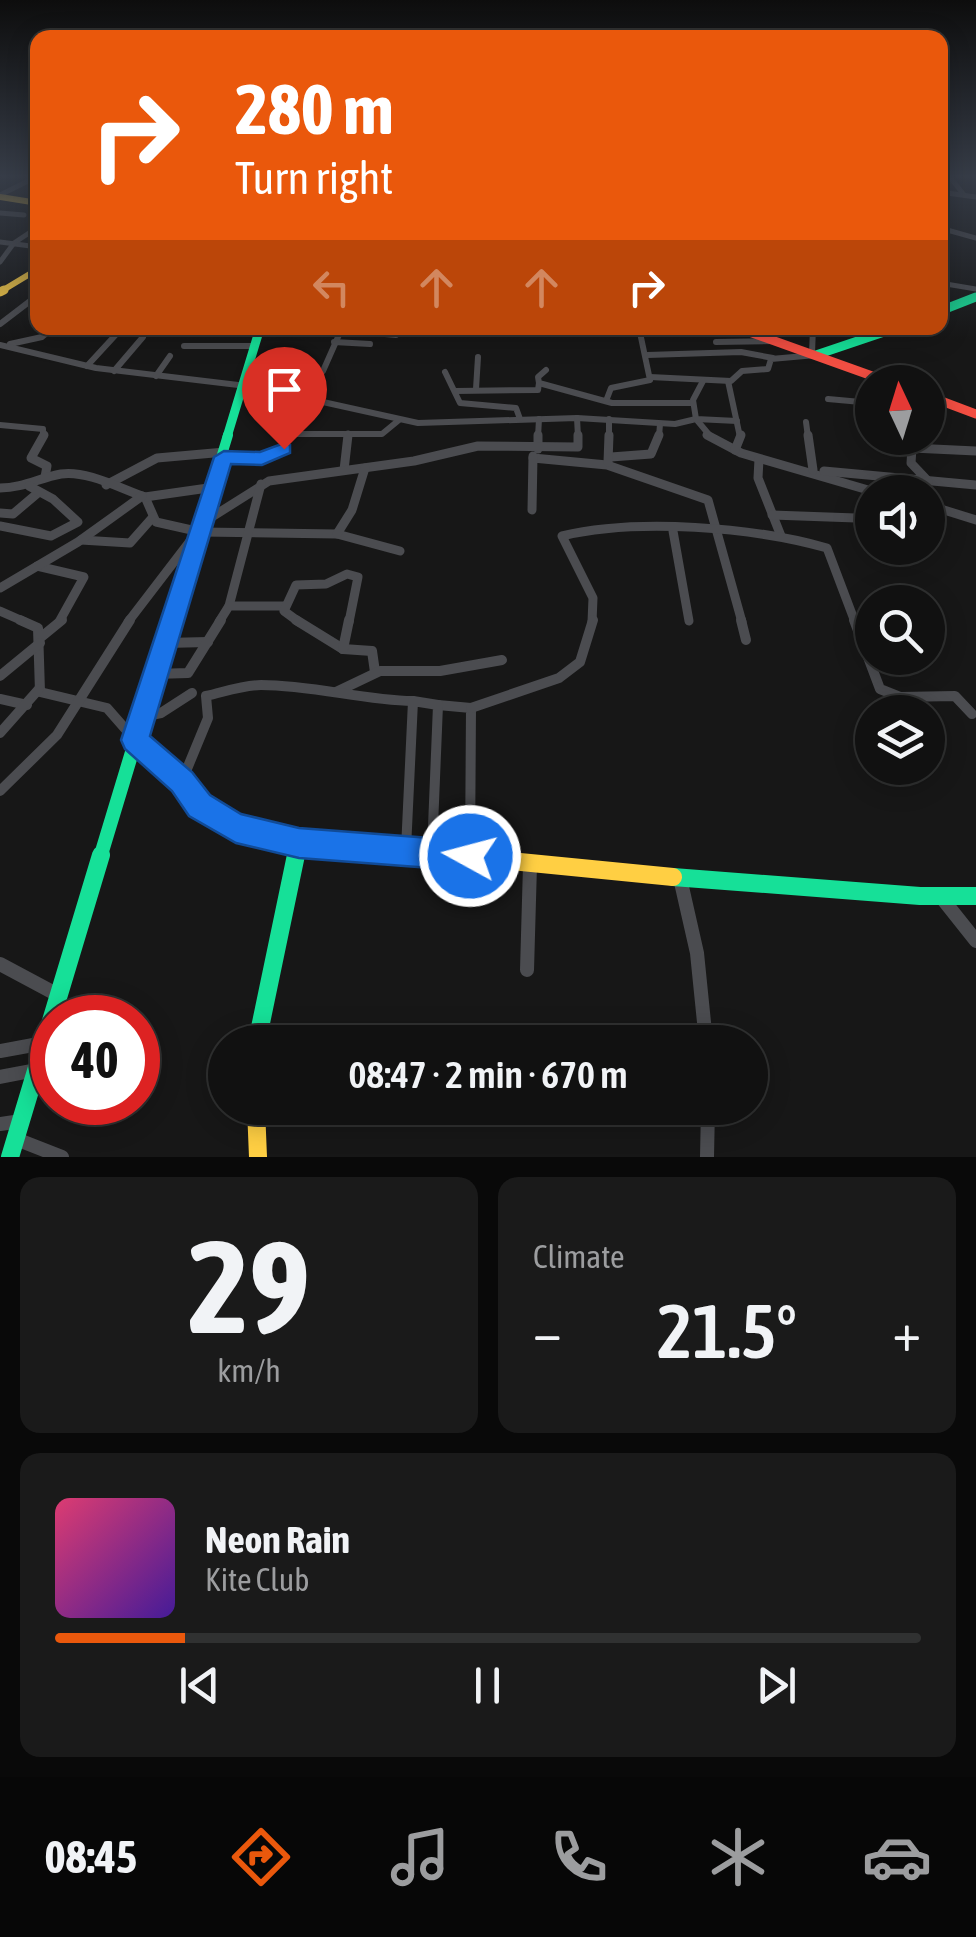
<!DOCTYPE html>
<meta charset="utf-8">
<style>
:root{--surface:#111;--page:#1a1a1a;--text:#f1f3f6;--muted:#9c9d9f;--line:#303131;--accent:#ea580c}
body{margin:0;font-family:"Asap Condensed",sans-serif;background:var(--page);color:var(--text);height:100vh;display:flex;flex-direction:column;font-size:38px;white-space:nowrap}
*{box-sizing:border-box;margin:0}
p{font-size:32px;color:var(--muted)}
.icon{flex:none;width:55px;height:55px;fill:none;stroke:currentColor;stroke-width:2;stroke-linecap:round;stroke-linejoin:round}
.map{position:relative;height:1157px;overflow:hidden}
.panel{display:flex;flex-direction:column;gap:20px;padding:20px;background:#090909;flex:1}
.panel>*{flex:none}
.hud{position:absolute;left:30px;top:30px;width:918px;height:305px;border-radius:20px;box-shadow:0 5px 25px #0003,0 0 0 2px var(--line);background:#ea580c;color:#fff;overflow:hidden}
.needle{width:65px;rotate:356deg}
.fabs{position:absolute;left:855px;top:365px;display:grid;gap:20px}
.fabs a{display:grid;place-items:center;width:90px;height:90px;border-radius:50%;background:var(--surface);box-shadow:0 5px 25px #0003,0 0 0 2px var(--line);font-size:50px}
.speed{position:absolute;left:30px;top:995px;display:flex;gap:20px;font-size:50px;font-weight:700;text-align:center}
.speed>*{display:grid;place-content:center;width:130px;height:130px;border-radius:50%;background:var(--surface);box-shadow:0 5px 25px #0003,0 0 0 2px var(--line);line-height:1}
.speed .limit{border:15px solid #d22;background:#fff;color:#111}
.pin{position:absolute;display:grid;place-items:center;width:85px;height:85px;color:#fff;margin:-102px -42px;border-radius:50% 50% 50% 0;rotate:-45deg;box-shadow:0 0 10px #0007}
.pin .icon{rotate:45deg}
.me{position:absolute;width:110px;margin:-55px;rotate:277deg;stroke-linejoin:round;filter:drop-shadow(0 0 8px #0008)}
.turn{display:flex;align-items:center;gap:35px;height:210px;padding:0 40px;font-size:45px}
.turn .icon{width:130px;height:130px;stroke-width:2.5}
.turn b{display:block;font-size:70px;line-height:85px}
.lanes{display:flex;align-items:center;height:95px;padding:0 40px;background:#0003;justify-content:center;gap:50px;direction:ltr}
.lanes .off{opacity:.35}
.big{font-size:75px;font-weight:600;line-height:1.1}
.panel .card{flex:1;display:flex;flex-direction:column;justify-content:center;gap:15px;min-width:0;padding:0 35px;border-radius:20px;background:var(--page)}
.panel .dial{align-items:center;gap:0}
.dial b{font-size:130px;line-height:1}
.song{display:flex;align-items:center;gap:30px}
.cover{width:120px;height:120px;border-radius:15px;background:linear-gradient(135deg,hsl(340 70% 55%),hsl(260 70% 35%))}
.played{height:10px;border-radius:5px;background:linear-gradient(90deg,var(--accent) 15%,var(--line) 15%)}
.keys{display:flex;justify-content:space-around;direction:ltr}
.heat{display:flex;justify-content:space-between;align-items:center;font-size:55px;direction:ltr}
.panel .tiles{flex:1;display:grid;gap:20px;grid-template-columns:1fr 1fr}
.card:last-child{grid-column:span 2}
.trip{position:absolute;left:208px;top:1025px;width:560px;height:100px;border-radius:50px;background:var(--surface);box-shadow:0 5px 25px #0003,0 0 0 2px var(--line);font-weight:600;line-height:100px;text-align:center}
.tab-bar{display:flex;height:160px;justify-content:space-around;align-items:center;background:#070707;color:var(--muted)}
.tab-bar .icon{width:70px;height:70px}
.tab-bar .on{color:var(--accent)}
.tab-bar b{font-size:45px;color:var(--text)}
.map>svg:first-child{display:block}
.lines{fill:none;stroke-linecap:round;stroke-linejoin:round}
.street-far4{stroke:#4b4c50;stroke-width:5}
.street-far3{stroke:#4b4c50;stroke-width:6}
.street-far2{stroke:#4b4c50;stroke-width:9}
.street-far1{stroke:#4b4c50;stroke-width:10}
.street{stroke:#4b4c50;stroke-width:14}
.fast-far3{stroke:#16e098;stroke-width:9}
.fast-far2{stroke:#16e098;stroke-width:10}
.fast-far1{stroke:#16e098;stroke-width:14}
.fast{stroke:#16e098;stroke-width:18}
.slow-far3{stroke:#ffcf43;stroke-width:6}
.slow-far2{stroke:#ffcf43;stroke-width:9}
.slow-far1{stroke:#ffcf43;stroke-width:14}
.slow{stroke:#ffcf43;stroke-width:18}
.jam{stroke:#f24e42;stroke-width:9}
.route{fill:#1a73e8;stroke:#114b97;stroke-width:2.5}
</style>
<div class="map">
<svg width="976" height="1157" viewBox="0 0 976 1157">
<rect width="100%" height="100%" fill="#171717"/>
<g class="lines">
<g class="street-far4">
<polyline points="950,177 964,195"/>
<polyline points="940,192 976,197"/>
<polyline points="0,195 36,177"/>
<polyline points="0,213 24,215"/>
<polyline points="940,228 976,238"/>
<polyline points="0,242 38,247"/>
<polyline points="0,262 14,243 38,227"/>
<polyline points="940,283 976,289"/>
</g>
<g class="street-far3">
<polyline points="0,324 38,295"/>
<polyline points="341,330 396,335"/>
<polyline points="334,342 370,344"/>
<polyline points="716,342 773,341"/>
<polyline points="10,344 42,337 53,328"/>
<polyline points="0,345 96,368 255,387 418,423 577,418 675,424 696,419 711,437"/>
<polyline points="184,346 255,346"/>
<polyline points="812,353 813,328"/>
<polyline points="647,355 741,352 773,358"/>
<polyline points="87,366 122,328"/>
<polyline points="546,370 538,377 539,383 612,403 693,403"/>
<polyline points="114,371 143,337"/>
<polyline points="445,372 460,403 516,408 520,419"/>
<polyline points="156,376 170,356"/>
<polyline points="650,377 731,381 742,371 768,369 771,359 816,355"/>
<polyline points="703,381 693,400 696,419 737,421"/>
<polyline points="728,381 740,437"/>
<polyline points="476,389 478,357"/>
<polyline points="456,391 538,390 539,383"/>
<polyline points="295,397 323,371 342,328"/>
<polyline points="828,399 872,403"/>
<polyline points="606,401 611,388 650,380 639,328"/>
<polyline points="577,418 578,437"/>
<polyline points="806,422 808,437"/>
<polyline points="0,425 43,429 43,437"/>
<polyline points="291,434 382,434 399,420"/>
<polyline points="287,437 303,399"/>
<polyline points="538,437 539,419"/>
<polyline points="609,437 609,419"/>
<polyline points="659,437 660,424"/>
</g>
<g class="street-far2">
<polyline points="44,435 31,458 47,466 45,477"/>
<polyline points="707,435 741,453 875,492"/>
<polyline points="808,435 813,470"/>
<polyline points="538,449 538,435"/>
<polyline points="735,450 741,435"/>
<polyline points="223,457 255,459 281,452 288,435"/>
<polyline points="611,457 651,454 659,435"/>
<polyline points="533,458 607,465 708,500 742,622"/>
<polyline points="759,459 758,478 781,536"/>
<polyline points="608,462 609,435"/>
<polyline points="344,470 348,435"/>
<polyline points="824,471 976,485"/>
<polyline points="928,481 911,463 912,448 976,451"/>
<polyline points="106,485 157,458 225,452"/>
<path d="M0,488C23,488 39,478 61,474C87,470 121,489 145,497L156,522L196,531"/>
<polyline points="145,497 215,487"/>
<polyline points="928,505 976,520"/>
<polyline points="532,510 533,456"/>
<polyline points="0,513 13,514 39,492"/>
<polyline points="772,515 856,518"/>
<polyline points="204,522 269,481 414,461 478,446 578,447 578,435"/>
<polyline points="0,526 51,536 78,522 53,499 29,486"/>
<polyline points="673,531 689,621"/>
<polyline points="201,532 337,534 400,551"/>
<polyline points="337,534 352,510 365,468"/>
<polyline points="81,540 130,543 153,517"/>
<polyline points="37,566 84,577 59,622"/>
<polyline points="0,588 78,542 142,496"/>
<polyline points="229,606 261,484"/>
<polyline points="0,611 25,622"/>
<polyline points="128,622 200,528"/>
<polyline points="219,622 229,606 284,606"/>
<polyline points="299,622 284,611 296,585 326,584 347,574 358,577 349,622"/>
<path d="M592,622L593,598L562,536C637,518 753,527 827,548L855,622"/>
</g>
<g class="street-far1">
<polyline points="20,620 38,628 40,692 107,708 135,740"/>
<polyline points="296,620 343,649"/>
<polyline points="741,620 746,640"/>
<polyline points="854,620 880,689 900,697 955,696 972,714"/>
<polyline points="40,638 62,620"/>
<polyline points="165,643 208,642"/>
<polyline points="343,649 372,651 375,672"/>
<polyline points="343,649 349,620"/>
<polyline points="155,674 188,673 221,620"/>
<polyline points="0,676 40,643"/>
<polyline points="336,692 380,671 440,671 502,660"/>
<polyline points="0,699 27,705"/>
<polyline points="438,705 471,708 470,856"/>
<polyline points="471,708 559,678 580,662 593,620"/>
<polyline points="142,717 161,713 192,693"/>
<polyline points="0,733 39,689"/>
<path d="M182,781L208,718L206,696C224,692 243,685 261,685C313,685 362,700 413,701"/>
<polyline points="0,791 57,735 130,620"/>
<polyline points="406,849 413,701 438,705 432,851"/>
</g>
<g class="street">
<polyline points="680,878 697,953 706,1042"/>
<polyline points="941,897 976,941"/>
<polyline points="0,964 58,995"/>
<polyline points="527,970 530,865"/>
<polyline points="0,1051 44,1043"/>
<polyline points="0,1077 36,1070"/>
<polyline points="0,1124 21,1121"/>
<polyline points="16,1139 62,1157"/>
<polyline points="707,1157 708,1108"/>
</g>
<g class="fast-far3">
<polyline points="940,311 976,297"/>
<polyline points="816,355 896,328"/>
<polyline points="227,437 260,328"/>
</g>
<polyline class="fast-far2" points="171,622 228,435"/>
<g class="fast-far1">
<polyline points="100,858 172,620"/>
<polyline points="296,858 299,843"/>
</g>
<g class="fast">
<polyline points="673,877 920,896 976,896"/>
<polyline points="257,1042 296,855"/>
<polyline points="10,1157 101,855"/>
</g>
<g class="slow-far3">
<polyline points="0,197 38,203"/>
<polyline points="0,292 38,269"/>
</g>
<polyline class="slow-far2" points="0,292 4,290"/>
<path class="slow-far1" d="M135,740C166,768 194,807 232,826C282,850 416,852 475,858"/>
<g class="slow">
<polyline points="450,855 673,877"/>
<polyline points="256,1108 258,1157"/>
</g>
<g class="jam">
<polyline points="738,328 889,382"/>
<polyline points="928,396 976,414"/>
</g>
</g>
<linearGradient id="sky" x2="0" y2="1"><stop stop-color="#0d0d0d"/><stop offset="0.52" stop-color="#363c47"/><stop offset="1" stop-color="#363c47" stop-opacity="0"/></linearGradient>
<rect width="976" height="339" fill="url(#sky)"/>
<polygon class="route" points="284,443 290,445 290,453 262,465 231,464 150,736 192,772 210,795 241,814 299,828 470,841 481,845 485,856 481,867 470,871 299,858 236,843 189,816 172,791 125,749 121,740 214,457 224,451 260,452"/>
</svg>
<div class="fabs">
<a><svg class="needle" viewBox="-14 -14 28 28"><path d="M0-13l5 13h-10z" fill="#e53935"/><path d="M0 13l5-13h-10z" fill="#9c9d9f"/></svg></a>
<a><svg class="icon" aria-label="sound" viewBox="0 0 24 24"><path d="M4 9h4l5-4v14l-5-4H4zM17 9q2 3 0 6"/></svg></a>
<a><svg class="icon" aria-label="search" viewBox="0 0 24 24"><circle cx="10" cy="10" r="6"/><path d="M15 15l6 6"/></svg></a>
<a><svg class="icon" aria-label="layers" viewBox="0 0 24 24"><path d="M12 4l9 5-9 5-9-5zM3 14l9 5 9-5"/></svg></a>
</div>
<div class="speed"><div class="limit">40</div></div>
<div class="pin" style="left:284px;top:449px;background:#d93025"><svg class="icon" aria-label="arrive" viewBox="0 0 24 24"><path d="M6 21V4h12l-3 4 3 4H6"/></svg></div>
<svg class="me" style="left:470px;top:856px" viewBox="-20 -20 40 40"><circle r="17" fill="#1a73e8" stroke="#fff" stroke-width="3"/><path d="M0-11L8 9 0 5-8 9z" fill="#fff"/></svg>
<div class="trip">08:47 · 2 min · 670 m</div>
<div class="hud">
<div class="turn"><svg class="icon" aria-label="right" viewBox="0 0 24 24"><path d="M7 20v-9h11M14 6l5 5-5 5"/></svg><div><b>280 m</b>Turn right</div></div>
<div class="lanes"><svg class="icon off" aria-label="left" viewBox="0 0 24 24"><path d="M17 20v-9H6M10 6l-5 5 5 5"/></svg><svg class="icon off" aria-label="ahead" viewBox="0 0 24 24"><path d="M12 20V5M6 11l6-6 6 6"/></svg><svg class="icon off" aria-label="ahead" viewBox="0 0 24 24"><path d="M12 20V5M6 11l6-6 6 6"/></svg><svg class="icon" aria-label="right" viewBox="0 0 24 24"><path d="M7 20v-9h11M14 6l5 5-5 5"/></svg></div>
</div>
</div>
<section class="panel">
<div class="tiles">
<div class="card dial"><b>29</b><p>km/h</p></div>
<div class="card"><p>Climate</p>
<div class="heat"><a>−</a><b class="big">21.5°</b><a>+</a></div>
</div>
<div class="card">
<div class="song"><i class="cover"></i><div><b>Neon Rain</b><p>Kite Club</p></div></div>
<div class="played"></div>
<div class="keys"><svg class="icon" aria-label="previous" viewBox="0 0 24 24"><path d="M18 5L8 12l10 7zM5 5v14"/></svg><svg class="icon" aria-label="pause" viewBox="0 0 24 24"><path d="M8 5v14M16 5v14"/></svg><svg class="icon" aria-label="next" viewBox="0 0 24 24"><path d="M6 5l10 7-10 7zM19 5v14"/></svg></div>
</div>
</div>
</section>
<nav class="tab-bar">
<b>08:45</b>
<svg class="icon on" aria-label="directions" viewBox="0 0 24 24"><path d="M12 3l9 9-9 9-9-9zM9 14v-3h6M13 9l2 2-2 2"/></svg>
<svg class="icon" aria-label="music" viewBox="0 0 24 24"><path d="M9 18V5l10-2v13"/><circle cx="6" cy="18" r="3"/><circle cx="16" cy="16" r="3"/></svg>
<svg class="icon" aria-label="phone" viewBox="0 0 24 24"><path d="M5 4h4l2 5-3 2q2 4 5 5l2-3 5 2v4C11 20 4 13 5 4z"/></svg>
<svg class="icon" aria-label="climate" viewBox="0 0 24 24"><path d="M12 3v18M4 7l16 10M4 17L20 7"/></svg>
<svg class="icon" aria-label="car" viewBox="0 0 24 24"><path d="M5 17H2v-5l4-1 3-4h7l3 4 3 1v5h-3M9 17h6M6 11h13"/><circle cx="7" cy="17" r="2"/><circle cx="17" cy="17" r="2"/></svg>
</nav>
